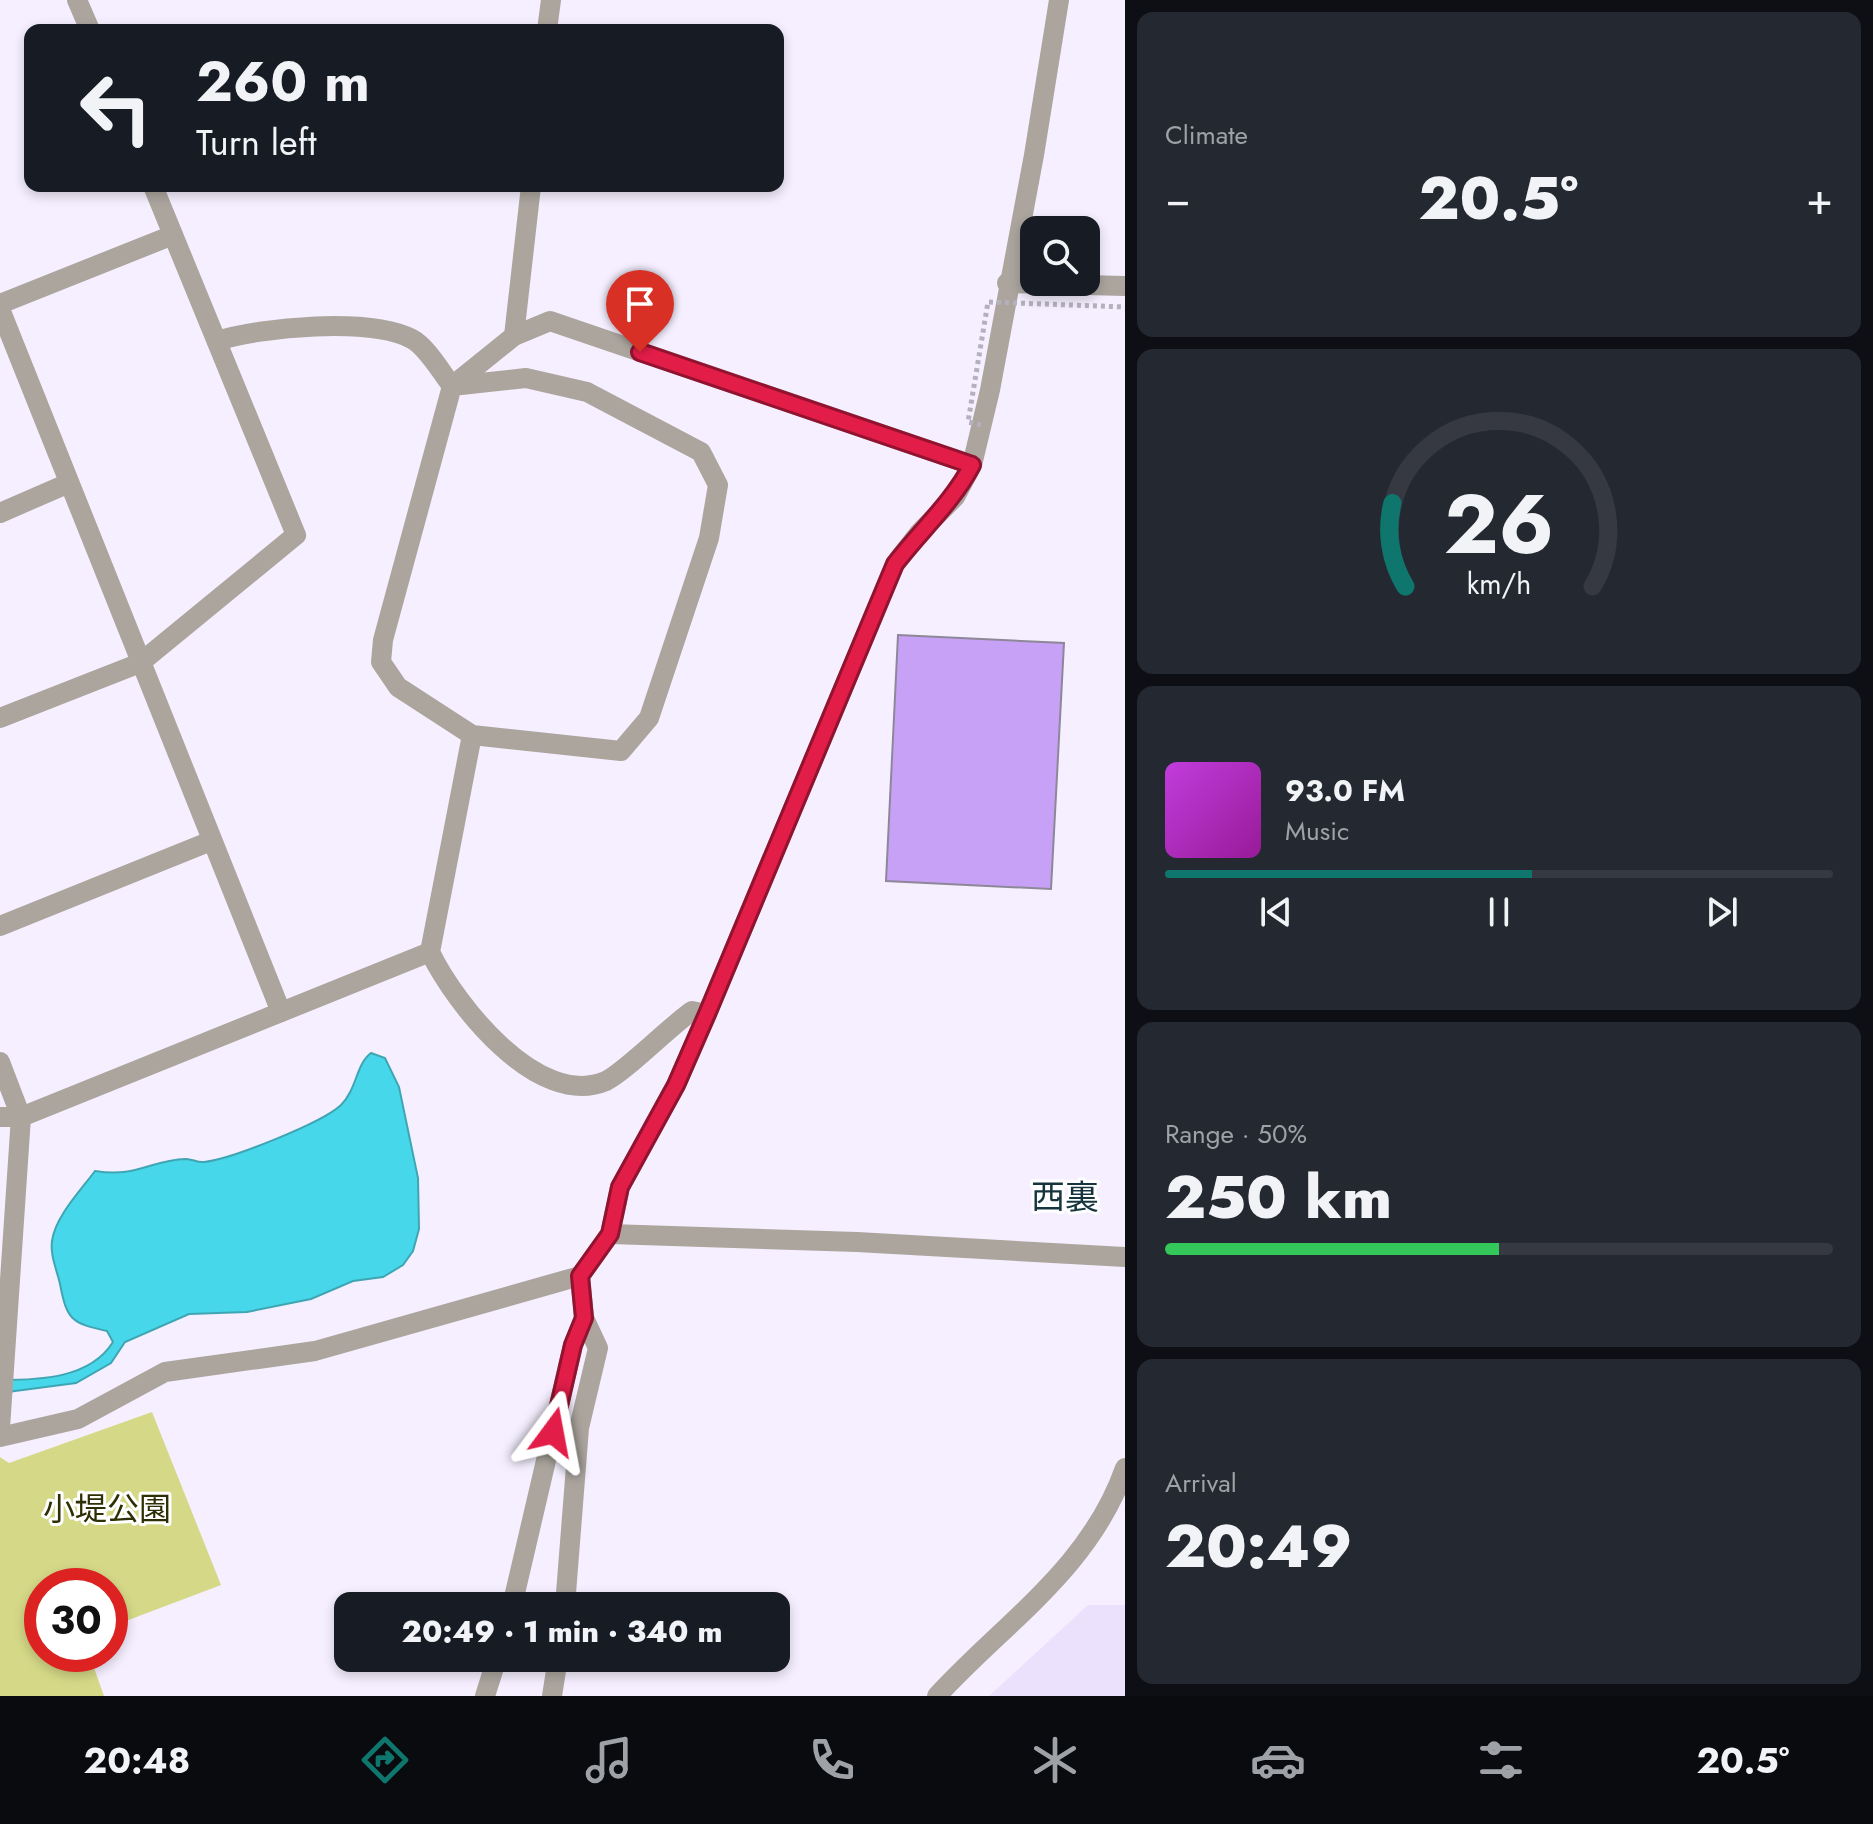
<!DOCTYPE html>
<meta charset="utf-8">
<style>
:root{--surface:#171b24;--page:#242831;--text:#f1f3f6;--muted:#9ea1a6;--line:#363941;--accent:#0f766e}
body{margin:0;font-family:Jost,"Noto Sans JP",sans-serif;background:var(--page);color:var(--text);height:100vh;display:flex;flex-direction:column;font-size:30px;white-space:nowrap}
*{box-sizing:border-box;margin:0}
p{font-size:26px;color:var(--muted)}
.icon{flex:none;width:44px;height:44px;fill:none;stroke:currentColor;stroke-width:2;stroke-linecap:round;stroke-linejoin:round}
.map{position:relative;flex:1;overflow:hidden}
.sheet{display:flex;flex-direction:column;gap:12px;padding:12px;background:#0d0f14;width:748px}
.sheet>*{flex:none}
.hud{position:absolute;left:24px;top:24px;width:760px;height:168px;border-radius:16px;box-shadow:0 4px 12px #0003;background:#171b24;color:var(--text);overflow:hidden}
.controls{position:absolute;left:1020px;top:216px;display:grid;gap:16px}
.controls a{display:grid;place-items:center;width:80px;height:80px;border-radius:16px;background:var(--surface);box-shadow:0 4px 12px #0003;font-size:40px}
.speed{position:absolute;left:24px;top:1568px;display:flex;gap:16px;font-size:40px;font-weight:700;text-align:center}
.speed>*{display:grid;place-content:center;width:104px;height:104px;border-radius:50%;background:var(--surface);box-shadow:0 4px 12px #0003;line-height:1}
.speed .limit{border:12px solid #d22;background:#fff;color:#111}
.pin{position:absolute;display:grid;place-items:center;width:68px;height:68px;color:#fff;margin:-82px -34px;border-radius:50% 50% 50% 0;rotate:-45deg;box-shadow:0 0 8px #0007}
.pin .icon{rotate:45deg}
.me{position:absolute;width:88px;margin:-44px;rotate:13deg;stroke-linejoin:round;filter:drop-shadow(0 0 6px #0008)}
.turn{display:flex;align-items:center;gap:28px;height:168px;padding:0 40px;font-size:36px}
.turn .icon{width:104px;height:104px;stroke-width:2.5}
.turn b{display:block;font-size:56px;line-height:68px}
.big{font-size:60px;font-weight:800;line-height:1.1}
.sheet .widget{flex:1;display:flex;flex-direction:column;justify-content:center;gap:12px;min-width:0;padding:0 28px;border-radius:16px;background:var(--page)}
.sheet .dial{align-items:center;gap:0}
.dial svg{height:208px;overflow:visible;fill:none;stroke:var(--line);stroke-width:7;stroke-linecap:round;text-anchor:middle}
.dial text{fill:var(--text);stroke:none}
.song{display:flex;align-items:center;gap:24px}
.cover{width:96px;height:96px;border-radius:12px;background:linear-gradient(135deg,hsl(290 70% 55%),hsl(300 70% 35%))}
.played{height:8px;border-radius:4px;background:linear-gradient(90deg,var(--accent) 55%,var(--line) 55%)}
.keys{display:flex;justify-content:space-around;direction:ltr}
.heat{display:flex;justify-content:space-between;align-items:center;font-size:44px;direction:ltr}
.charge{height:12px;border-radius:6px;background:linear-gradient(90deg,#34c759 50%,var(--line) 0)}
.trip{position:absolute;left:334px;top:1592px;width:456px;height:80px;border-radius:16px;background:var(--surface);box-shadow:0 4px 12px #0003;font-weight:800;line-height:80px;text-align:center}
.dock{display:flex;height:128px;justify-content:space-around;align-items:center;background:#090b0e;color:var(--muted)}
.dock .icon{width:56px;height:56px}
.dock .on{color:var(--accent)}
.dock b{font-size:36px;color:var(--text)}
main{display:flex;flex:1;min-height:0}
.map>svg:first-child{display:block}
.built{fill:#ece1fc}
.green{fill:#d5d987}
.water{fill:#46d8ea;stroke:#3fa5b3;stroke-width:2}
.building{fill:#c7a1f5;stroke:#8e8799;stroke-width:2}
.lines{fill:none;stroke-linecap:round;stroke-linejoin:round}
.minor{stroke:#aba59e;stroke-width:20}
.tertiary{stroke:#aba59e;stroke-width:20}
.path-bridge{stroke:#b5b0bd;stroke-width:5;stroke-dasharray:4 4;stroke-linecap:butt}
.route-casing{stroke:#92132f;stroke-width:20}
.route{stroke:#e11d48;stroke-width:14}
.labels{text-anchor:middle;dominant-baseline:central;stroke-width:6;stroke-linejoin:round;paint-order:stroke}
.park-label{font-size:32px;fill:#2e2f04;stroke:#fff}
.neighbourhood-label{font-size:34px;fill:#15343e;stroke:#fff}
</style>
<main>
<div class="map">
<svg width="1125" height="1696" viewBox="0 0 1125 1696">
<rect width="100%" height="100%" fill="#f5efff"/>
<polygon class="built" points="1088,1605 1125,1605 1125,1696 989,1696"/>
<polygon class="green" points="152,1412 221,1585 110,1627 110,1586 42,1586 42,1654 89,1654 104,1696 0,1696 0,1457 9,1463"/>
<path class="water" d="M371,1053L385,1058L399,1087L418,1178L419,1229L413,1251L403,1265L383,1277L353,1281L311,1299L247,1312L189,1314L125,1342L111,1363L76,1383L0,1393V1380C38,1380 90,1379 113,1342L107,1331C71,1323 67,1320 60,1284C57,1270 50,1256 52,1241C55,1217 81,1190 95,1171C137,1178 150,1160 186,1159C192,1159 198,1163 204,1162C231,1159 322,1123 341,1105C357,1089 356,1064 371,1053Z"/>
<polygon class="building" points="898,635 1064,643 1051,889 886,881"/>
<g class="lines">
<g class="minor">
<polyline points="77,0 90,30"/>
<polyline points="547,30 551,0"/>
<polyline points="1007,283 1125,286"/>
<polyline points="0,304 173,235"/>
<polyline points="0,309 281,1012"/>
<polyline points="514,336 531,186"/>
<path d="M217,341C262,327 369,317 412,339C427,347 441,372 452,386L514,336L550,321L972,465"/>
<polyline points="0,513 69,483"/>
<polyline points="0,718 140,663 296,535 153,186"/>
<path d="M472,735L621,751L649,718L709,538L718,485L701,452L587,392L526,378L452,386L383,640L381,662L398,687L472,735L430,952C455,1004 538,1110 606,1081C626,1071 669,1027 692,1011L707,1014"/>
<polyline points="0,926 211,841"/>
<polyline points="0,1062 21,1117 0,1428"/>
<polyline points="0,1117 21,1117 430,952"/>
<polyline points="610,1234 857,1242 1125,1257"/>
<polyline points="0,1437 78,1419 165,1372 315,1351 580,1276"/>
<polyline points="512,1606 573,1345 584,1318"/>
<polyline points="565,1606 579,1428 598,1348 584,1318 580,1276 610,1234 620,1187 676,1085 707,1014 895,564 920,532 955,497 972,465 990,390 1034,155 1059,0"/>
<polyline points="485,1696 497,1658"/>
<polyline points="552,1696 558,1658"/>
</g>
<path class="tertiary" d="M937,1696C1005,1622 1090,1568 1125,1468"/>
<polyline class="path-bridge" points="981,425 968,422 988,302 1125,307"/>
</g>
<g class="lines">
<g class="route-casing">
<path id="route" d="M553,1432L573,1345L584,1318L580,1276L610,1234L620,1187L676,1085L707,1014L895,564C921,530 952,503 972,465L640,352"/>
</g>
<use href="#route" class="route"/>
</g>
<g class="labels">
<g class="park-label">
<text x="107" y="1509">小堤公園</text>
</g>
<g class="neighbourhood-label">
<text x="1065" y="1197">西裏</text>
</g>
</g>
</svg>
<div class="controls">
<a><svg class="icon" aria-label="search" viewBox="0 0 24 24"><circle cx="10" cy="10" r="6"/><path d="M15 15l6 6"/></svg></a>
</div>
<div class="speed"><div class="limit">30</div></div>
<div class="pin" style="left:640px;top:352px;background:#d93025"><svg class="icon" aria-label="arrive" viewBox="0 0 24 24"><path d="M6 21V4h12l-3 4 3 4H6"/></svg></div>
<svg class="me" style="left:553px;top:1432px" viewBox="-20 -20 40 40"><path d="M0-17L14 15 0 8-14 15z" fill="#e11d48" stroke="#fff" stroke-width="4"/></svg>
<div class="trip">20:49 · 1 min · 340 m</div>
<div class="hud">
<div class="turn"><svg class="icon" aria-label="left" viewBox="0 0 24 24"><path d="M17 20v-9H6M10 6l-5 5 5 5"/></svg><div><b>260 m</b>Turn left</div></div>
</div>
</div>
<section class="sheet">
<div class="widget"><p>Climate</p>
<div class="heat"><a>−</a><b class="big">20.5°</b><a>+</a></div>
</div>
<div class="widget dial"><svg viewBox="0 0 100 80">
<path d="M14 69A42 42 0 1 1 86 69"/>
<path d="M14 69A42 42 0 0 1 9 37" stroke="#0f766e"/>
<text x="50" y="56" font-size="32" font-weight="700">26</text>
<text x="50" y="72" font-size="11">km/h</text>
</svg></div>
<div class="widget">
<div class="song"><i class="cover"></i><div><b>93.0 FM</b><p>Music</p></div></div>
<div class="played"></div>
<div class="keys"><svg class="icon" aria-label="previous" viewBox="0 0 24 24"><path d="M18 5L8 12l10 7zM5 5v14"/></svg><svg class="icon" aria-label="pause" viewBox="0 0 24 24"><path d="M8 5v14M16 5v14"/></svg><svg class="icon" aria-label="next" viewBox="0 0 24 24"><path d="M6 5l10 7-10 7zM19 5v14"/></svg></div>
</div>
<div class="widget"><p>Range · 50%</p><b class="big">250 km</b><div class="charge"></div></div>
<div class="widget"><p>Arrival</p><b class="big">20:49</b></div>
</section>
</main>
<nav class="dock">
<b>20:48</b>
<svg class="icon on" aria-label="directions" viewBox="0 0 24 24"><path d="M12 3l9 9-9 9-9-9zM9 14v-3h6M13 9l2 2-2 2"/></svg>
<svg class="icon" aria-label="music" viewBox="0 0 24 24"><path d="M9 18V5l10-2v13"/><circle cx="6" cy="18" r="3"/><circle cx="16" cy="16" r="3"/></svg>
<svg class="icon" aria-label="phone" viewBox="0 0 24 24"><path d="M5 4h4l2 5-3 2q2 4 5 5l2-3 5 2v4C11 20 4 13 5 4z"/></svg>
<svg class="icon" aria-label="climate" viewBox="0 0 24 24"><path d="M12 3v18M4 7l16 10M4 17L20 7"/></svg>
<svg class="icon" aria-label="car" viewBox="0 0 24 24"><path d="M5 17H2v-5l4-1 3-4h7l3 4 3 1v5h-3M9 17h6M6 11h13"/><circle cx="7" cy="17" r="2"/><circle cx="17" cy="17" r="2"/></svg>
<svg class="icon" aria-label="filters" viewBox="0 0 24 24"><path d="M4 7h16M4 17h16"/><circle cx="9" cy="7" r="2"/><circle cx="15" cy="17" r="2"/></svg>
<b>20.5°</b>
</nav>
